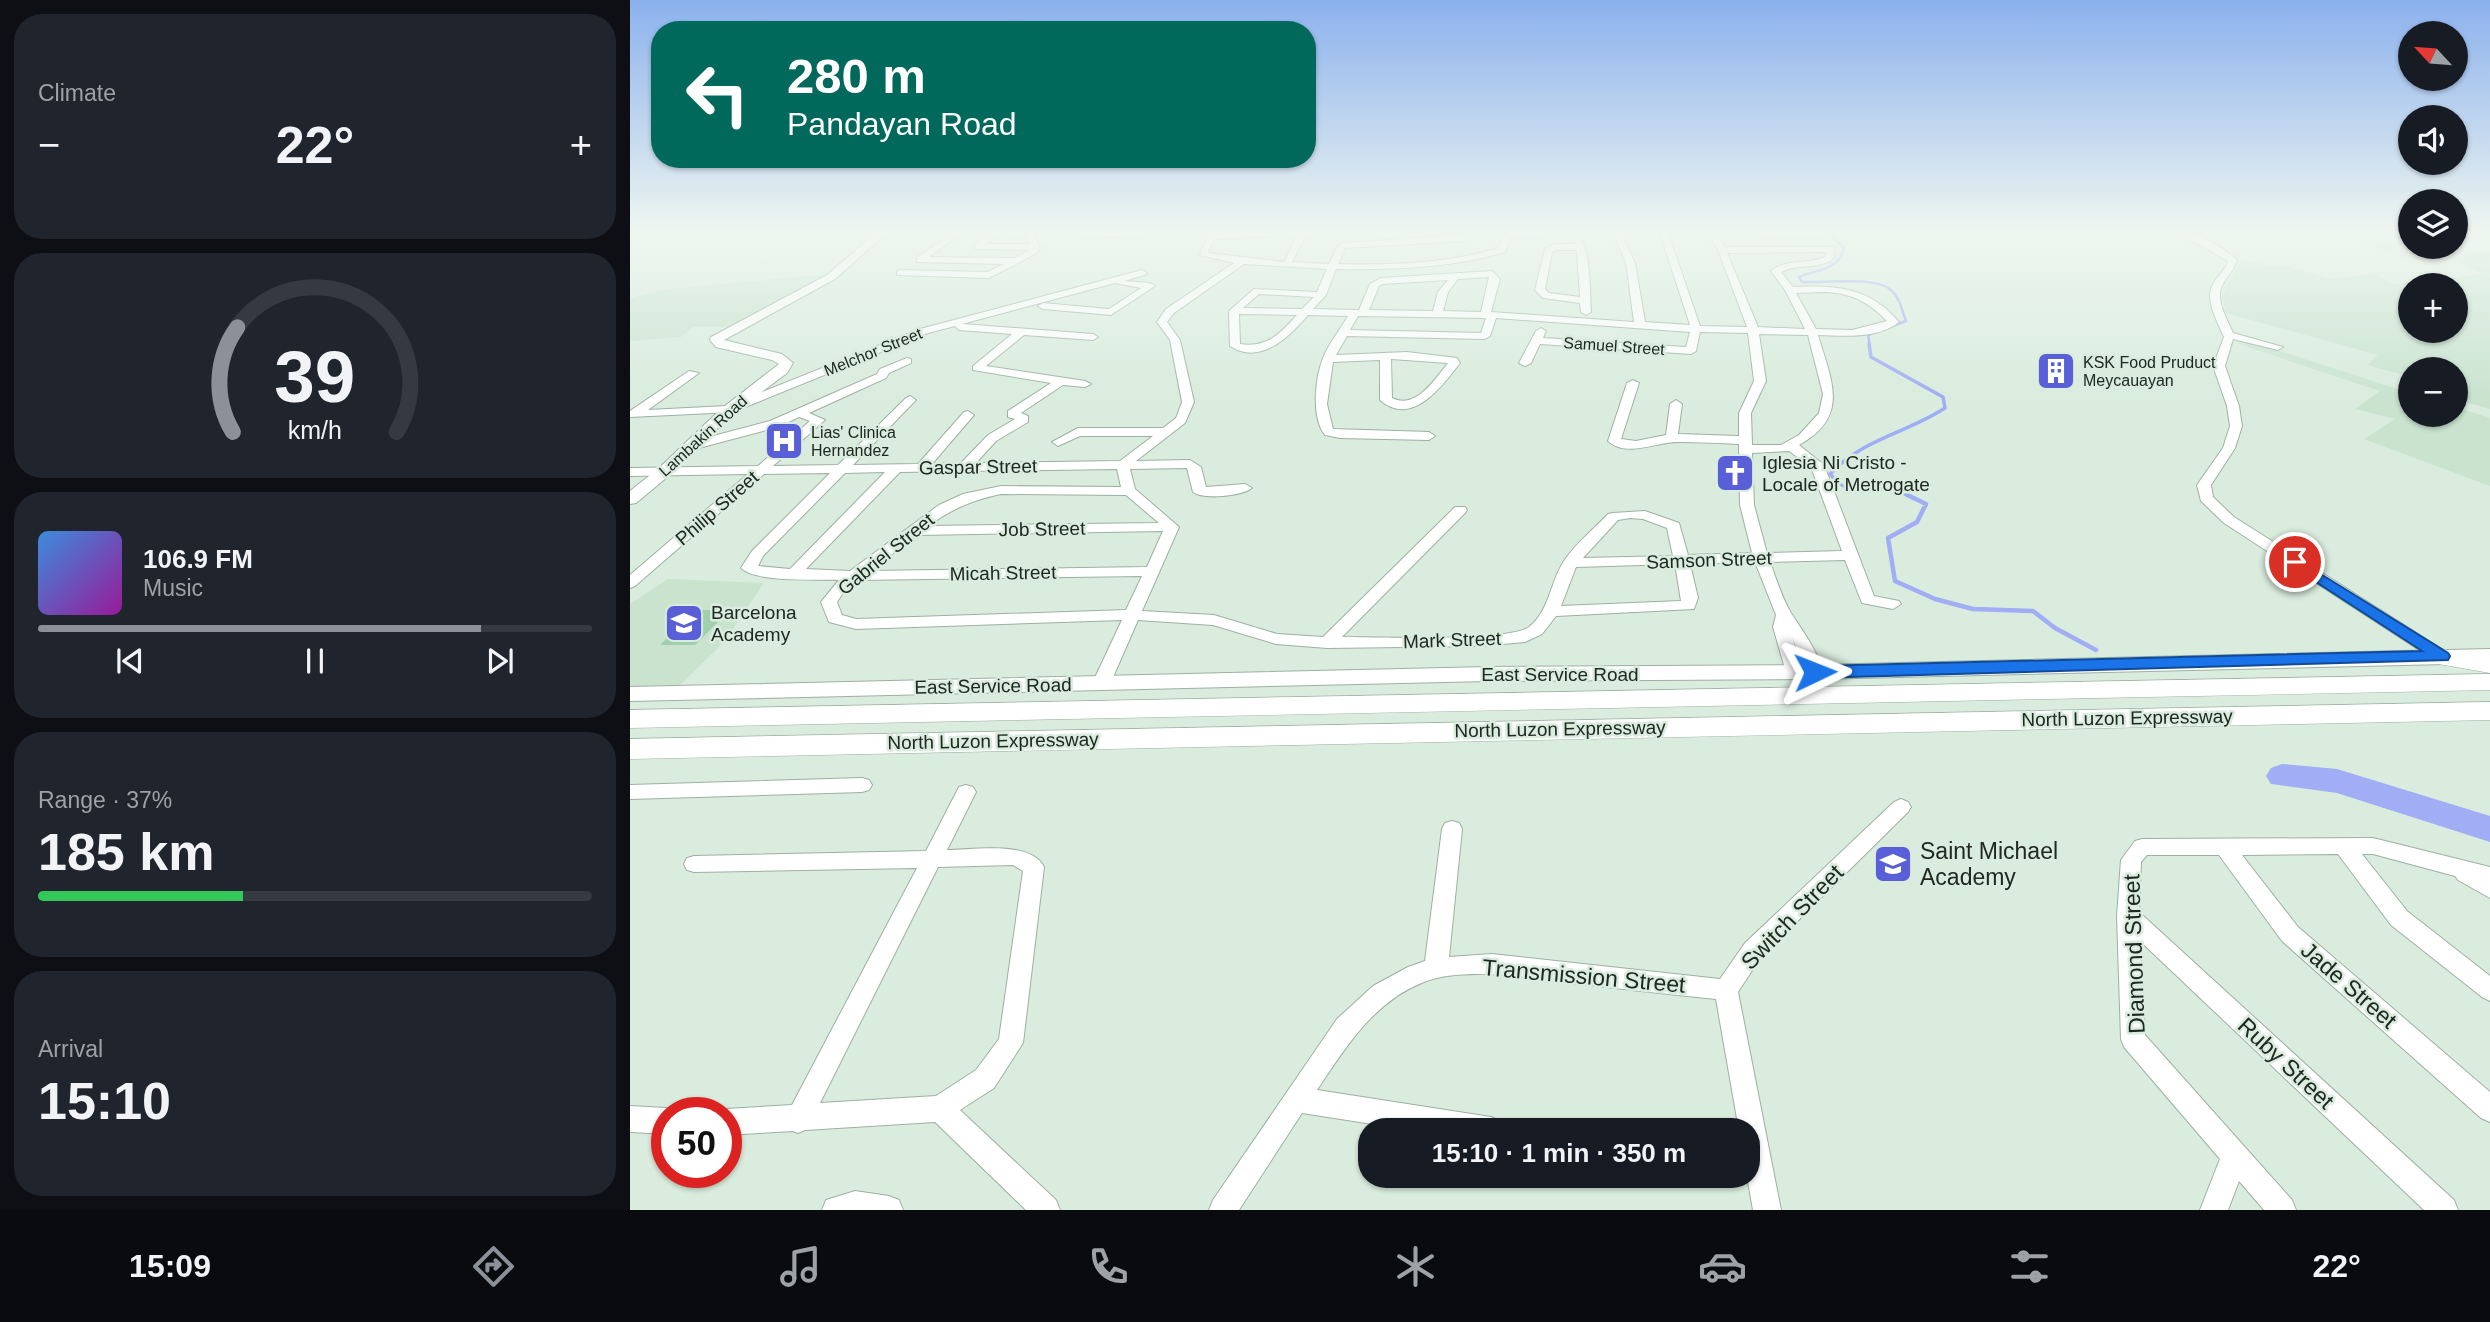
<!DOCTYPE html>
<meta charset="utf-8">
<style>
:root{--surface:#171b24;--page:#20242c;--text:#f1f3f6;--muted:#9ea1a6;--line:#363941;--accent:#8c9099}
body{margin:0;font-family:Arial,sans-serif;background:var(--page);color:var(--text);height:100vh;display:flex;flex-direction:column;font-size:26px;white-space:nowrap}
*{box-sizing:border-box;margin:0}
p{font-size:23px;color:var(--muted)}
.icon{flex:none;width:38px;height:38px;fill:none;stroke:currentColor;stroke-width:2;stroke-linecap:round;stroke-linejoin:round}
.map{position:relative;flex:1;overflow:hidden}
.sheet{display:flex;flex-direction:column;gap:14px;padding:14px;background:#0d0f14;width:630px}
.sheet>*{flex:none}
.hud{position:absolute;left:21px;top:21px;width:665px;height:147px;border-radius:28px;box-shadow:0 2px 5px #0004;background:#00695c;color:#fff;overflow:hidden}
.needle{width:46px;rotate:296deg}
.buttons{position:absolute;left:1768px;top:21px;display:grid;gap:14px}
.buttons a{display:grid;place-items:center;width:70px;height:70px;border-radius:50%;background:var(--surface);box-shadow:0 2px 5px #0004;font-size:35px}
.speed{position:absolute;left:21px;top:1097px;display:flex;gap:14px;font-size:35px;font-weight:700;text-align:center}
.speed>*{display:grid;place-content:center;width:91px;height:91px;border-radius:50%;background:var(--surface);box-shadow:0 2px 5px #0004;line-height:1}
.speed .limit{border:10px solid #d22;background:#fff;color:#111}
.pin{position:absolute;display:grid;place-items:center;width:60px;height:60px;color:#fff;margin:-30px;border:4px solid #fff;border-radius:50%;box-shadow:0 2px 7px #0007}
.me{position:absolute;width:77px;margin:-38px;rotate:88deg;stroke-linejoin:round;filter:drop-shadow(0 0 5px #0008)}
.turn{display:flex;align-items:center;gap:24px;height:147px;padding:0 21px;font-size:32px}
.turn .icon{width:91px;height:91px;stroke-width:2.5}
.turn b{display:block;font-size:49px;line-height:60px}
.big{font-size:52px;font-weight:700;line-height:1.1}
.sheet .card{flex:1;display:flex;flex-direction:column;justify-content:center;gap:10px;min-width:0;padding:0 24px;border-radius:28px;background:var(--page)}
.sheet .dial{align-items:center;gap:0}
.dial svg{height:182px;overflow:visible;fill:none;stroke:var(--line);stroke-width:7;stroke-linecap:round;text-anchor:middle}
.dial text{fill:var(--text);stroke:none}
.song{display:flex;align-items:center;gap:21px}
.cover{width:84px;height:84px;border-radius:10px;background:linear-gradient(135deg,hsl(210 70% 55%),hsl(300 70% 35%))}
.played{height:7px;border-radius:4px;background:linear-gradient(90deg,var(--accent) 80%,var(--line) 80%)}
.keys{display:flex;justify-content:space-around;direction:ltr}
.heat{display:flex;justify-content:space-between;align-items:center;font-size:38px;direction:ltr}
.charge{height:10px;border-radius:5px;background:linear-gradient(90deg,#34c759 37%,var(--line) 0)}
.trip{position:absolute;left:728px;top:1118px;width:402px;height:70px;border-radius:28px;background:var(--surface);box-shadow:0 2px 5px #0004;font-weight:700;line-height:70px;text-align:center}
.tab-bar{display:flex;height:112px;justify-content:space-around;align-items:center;background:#090b0e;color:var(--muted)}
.tab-bar .icon{width:49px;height:49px}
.tab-bar .selected{color:var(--accent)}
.tab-bar b{font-size:32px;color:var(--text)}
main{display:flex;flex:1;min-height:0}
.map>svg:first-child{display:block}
.built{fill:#c9e3cf;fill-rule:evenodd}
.green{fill:#a0cfac}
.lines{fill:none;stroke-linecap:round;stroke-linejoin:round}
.stream-far2{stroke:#a1adf5;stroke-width:2.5}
.stream-far1{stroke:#a1adf5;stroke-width:3.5}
.stream{stroke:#a1adf5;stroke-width:4.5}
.river{fill:#a1adf5;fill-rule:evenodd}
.minor-casing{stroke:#9db0a2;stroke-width:2}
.major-casing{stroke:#9db0a2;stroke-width:2}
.highway-casing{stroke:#9db0a2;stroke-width:1}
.minor{fill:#fff;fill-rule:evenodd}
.major{fill:#fff;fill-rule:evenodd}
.highway{fill:#fff;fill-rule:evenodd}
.route{fill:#1a73e8;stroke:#114b97;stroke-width:2}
.labels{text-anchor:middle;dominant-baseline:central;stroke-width:5;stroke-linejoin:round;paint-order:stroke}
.far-street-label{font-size:16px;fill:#202822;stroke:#d9ecdd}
.far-poi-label{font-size:16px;fill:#202822;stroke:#d9ecdd;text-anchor:start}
.poi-label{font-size:19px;fill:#202822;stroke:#d9ecdd;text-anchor:start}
.street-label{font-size:19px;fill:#202822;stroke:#d9ecdd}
.near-poi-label{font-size:23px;fill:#202822;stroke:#d9ecdd;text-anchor:start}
.near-street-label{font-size:23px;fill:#202822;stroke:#d9ecdd}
</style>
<main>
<section class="sheet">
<div class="card"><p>Climate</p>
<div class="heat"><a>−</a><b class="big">22°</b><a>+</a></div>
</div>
<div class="card dial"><svg viewBox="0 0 100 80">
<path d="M14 69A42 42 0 1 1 86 69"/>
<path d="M14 69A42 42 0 0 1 16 23" stroke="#8c9099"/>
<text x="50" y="56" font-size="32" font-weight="700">39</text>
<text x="50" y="72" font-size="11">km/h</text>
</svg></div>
<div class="card">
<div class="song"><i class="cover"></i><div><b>106.9 FM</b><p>Music</p></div></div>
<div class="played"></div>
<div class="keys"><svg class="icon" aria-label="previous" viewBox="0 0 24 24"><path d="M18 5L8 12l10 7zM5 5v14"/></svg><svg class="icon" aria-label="pause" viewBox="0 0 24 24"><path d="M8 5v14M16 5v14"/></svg><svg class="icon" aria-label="next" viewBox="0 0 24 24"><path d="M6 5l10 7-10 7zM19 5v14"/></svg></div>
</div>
<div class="card"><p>Range · 37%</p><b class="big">185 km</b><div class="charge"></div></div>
<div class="card"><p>Arrival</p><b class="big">15:10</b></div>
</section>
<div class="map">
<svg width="1860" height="1210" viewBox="0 0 1860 1210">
<rect width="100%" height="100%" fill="#d9ecdd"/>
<g class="built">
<path d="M1703,230H1756L1780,240V247H1794L1804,251L1822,249L1860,252V275H1857L1860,276V409L1825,399V369H1780V377L1737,365L1748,355L1596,313L1592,296L1610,260L1646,267L1653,265L1701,279L1744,274L1763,284L1853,274L1817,257L1777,261ZM1825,285V331H1780V285Z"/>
<polygon points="201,274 98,327 63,327 51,337 0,341 0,298 37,289"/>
<polygon points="1610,338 1780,393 1780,415 1825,415 1825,407 1860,418 1860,486 1734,439 1765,419 1725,409 1750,391 1609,344"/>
<polygon points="38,579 134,583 94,642 50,685 0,686 0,604"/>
</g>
<polygon class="green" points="66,610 100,610 65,645 30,645"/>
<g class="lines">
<path class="stream-far2" d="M1196,230L1214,248C1208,271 1188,269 1169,277L1172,282C1193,283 1245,276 1261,290C1270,298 1272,311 1276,321L1238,335L1240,346"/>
<path class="stream-far1" d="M1239,344L1241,357L1313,397L1315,408C1275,434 1234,438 1200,474C1224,504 1242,482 1272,492"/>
<g class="stream">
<polyline points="1219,490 1241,490"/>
<polyline points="1267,490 1296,504 1287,522 1258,538 1265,581 1305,599 1343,609 1403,611 1425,628 1466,650"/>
</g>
<polygon class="river" points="1652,764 1707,769 1860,816 1860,842 1707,793 1641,784 1636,776 1641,768"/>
<g class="minor-casing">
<g id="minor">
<path d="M326,230L398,232L409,230L404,235L410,248L407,253L359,278L267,275V271L270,270L357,272L374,264L287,262V258ZM333,233L359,234L345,245V249L400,250L384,258L299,257ZM368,235L397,237L400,244H357Z"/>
<polygon points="534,230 538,233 537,235 448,238 444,235 448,232"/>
<path d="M580,230H588L586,234L733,230L729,233L676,235L662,262L699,264L708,246L712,243L833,235L837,238L833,241L715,248L708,264C761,265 817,264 868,248L873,236L882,232L976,230L972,233L884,237L880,239L875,252C820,268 763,270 706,269L696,295L683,309L729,310L740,284L751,278L862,271L870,279L861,312L1004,322L996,263L982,230H990L1005,263L1015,322L1060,325L1029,230H1037L1070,326L1117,327L1088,250L1076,230H1084L1095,247H1205L1203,259C1188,270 1168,263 1151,272L1163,287C1205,285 1240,287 1269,322C1248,339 1214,336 1188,335C1201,380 1221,416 1169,445L1194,465L1244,596L1269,601L1271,604L1263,609L1232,603L1215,560L1140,562C1146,578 1152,598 1161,613C1174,633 1186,649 1194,672L1185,678L1176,672L1162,637L1174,672L1165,678L1156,672L1143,627L1146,615L1125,562L1060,564L1068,598L1064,609L926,616L912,634L895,642L850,646L697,648L646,644L583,625L508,620L480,684L477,688H465L462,684L492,620L226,629L199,622L191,602L209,580C186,579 127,583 111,568L122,551L200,473L134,474L5,586L0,588V575L118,474L0,476V468L128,466L180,421L169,417L148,427L65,449H57L55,446L57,443L140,421L247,374L250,369L277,358L281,359V363L259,373L256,378L179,413L195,420L143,466L208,465L276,398L280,396L286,400L284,402L223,465L288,464L334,412L338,411L344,415L302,464L331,463L358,435L385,419L378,417V411L421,383L343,370V366L382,334L329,330L325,326L298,333L103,412L0,417V411L59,371L69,373L18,410L97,406L290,329L512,270L517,273L515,275L494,281L520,283L525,286L481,315L413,309L408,306L413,303L479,309L511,288L485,283L332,324L463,334L468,337L463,340L394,335L356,366L455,381L461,384L455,387L433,385L391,413L398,416V422L366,441L346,463L490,461L523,436H450L428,446L422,442L448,428H533L546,418L552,402L540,340L527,322L536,309L604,263L570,255ZM667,235L654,262L578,253L584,239ZM1197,252L1195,257C1177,265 1157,258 1141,271L1155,290L1175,329L1128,327L1097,253ZM614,264L697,269L687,292L624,289L599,311L600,346C630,366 659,337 678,315L718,316C710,330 699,343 693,358C685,378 681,418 695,435L710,438L799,440L805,436L799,432L703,429L697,404L703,362L750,360V400C782,428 812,386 830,363L827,358L777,352L706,355L717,336L855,339L860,336L866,318L1060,332L1056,347L913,338L916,331L911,328L906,331L889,363L895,366L901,363L910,344L1061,354L1066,351L1070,332L1118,333L1124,381L1109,413V436L1048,434L1052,404L1046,400L1040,404L1036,435L1006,441L991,439L1009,383L1003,380L997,383L978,441C997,458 1025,442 1048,442C1068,442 1089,443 1109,444L1110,505L1122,553L1058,555L1049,523L1015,511L983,513L978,514C964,529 945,544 934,561C920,582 920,610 899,627C880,642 744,637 712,637L835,513L837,510L835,507H825L693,637L647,634L584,615L512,611L549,527L505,489L500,469L557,468L563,492C573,500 612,496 622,488L615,484L576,487L571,467L560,460L506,461L555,423L564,402L550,340L537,322L544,313ZM859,277L851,312L813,311L818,292L828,279ZM818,280L808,292L803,311L739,310L749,286L753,284ZM1191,292C1219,292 1238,301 1257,321L1222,330L1186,329L1166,293ZM629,294L684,297L672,309L613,308ZM609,314L667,315C650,334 637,348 610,344ZM728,316L855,318H856L851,333L720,330ZM1129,334L1178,335L1193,394L1189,413L1169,435L1151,445H1122L1121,413L1136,381ZM761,359L818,363C805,379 786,410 762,398ZM1159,451L1181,467L1212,551L1137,553L1124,505L1122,453ZM487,469L491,487L371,486L333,494L309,505L220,571L176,569L270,472ZM255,472L160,569L128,566L133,556L215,473ZM371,494L496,495L529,523L298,526C322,509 342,500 371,494ZM1000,518L1013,519L1037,528L1043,556L953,558L988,520ZM533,531L517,567L240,571L287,535ZM1045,564L1051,601L931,606L946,567ZM512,576L496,610L226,619L212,615L207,602L215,590L227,580Z"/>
<polygon points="1119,230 1132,232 1190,231 1194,234 1190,237 1130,238"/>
<path d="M1543,230C1565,230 1591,246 1607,260C1604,270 1598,275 1593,284C1584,298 1597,319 1603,333L1653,347L1648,350L1603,339L1595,366L1609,406L1612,426L1605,448L1581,485L1583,497L1604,517L1818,653L1820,657L1818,661H1806L1594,523L1571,501L1567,485L1593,448L1600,426L1597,406L1583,366L1594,337C1588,323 1574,299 1583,284C1588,275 1595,271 1598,261Z"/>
<path d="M947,234C961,244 960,296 961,312L956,315L951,312L950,303L913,298L905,290L915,249L924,244H946L943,237ZM926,250H947L950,297L919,293L915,289L922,252Z"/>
<polygon points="232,778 239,780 242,785 239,790 232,792 0,799 0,785"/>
<path d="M336,785L343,787L346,792L317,850C342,850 401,840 414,867L393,1043L364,1088L330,1110L426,1200L430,1210H396L305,1122L175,1130L168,1133L163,1131L96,1135V1113H87L96,1109L162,1105L287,868L64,872L57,870L54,864L57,858L64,856L296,851L329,787ZM383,865L393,871L369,1039L346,1070L306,1096L190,1103L308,867Z"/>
<path d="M1271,799L1278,802L1281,807L1278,812L1131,957L1108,992L1151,1210H1123L1117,1176L1118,1130H1109L1086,999C1038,994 990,989 943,983C900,978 835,966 794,982C744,1001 715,1048 687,1090L861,1117L870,1121L874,1130H781L672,1113L609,1210H579L583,1200L707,1019L743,986L778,967L795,961L812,829L815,823L822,821L829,823L832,829L819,957L862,954L1090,979L1115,943L1264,802Z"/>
<polygon points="1743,838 1860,867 1860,898 1828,880 1825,876 1743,854 1732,854 1777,911 1860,976 1860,1001 1852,997 1761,925 1708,854 1612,855 1668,927 1860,1092 1860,1122 1851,1118 1652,941 1589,855 1517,855 1511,862 1509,912 1824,1200 1828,1210 1794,1210 1510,941 1515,1035 1662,1200 1666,1210 1634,1210 1609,1181 1598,1210 1570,1210 1590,1159 1494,1047 1491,1039 1487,916 1491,860 1505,841 1512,839"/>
<polygon points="0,1106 37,1108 47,1113 37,1113 37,1134 0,1132"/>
<polygon points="225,1191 259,1196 269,1200 273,1210 192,1210 196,1200"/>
</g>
</g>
<g class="major-casing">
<g id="major">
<polygon points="249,230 260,230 205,279 94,340 152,354 163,363 157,373 101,415 41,474 6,503 0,504 0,491 29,468 91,409 149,364 142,360 86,347 80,340 81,337 197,275"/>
<polygon points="1860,649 1860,663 1185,679 859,681 0,701 0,687 859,667 1185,665"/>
</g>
</g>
<g class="highway-casing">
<g id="highway">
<polygon points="1812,649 1860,657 1860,673 1803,663 1800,657 1803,651"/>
<polygon points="1860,674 1860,690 0,728 0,710"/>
<polygon points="1860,702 1860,720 0,759 0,739"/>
</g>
</g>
<use href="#minor" class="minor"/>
<use href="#major" class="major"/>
<use href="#highway" class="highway"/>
</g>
<linearGradient id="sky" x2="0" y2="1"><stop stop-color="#8bb1ed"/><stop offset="0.58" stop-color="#eef6f0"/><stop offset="1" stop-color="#eef6f0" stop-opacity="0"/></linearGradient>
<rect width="1860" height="399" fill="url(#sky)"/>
<polygon class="route" points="1665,558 1818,653 1820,656 1818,660 1185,678 1176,672 1185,666 1792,651 1660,565 1658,562"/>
<defs>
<g id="building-square" transform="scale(2.0125)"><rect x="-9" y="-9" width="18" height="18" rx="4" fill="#5960d7" stroke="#d9ecdd"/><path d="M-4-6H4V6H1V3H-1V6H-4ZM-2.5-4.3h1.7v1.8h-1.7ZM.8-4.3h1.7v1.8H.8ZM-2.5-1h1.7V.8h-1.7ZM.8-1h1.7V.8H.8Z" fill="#fff"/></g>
<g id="hospital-square" transform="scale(2.0125)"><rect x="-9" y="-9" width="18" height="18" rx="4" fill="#5960d7" stroke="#d9ecdd"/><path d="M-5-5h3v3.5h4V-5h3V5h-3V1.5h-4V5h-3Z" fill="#fff"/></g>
<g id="church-square" transform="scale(2.0125)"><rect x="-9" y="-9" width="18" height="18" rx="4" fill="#5960d7" stroke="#d9ecdd"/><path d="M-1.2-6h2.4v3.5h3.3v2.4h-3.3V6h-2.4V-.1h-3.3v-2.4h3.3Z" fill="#fff"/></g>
<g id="school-square" transform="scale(2.0125)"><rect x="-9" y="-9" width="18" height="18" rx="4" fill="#5960d7" stroke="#d9ecdd"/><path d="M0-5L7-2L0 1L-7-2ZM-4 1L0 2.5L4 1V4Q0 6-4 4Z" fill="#fff"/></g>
</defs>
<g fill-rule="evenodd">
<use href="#building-square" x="1426" y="371"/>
<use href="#hospital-square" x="154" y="441"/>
<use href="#church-square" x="1105" y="473"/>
<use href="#school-square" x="54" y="623"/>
<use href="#school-square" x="1263" y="864"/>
</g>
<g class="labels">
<g class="far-street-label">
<text transform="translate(984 346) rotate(4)">Samuel Street</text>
<text transform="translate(243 352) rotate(-22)">Melchor Street</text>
<text transform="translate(73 436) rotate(-42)">Lambakin Road</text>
</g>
<g class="far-poi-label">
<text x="1453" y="362">KSK Food Pruduct<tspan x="1453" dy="18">Meycauayan</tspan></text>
<text x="181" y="432">Lias' Clinica<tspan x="181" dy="18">Hernandez</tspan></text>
</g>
<g class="poi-label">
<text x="1132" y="462">Iglesia Ni Cristo -<tspan x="1132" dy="22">Locale of Metrogate</tspan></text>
<text x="81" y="612">Barcelona<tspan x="81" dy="22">Academy</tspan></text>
</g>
<g class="street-label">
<text transform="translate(348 467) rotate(-1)">Gaspar Street</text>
<text transform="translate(87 508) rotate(-41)">Philip Street</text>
<text transform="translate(412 529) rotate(-1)">Job Street</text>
<text transform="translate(256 554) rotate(-39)">Gabriel Street</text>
<text transform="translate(1079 560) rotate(-2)">Samson Street</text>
<text transform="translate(373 573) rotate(-1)">Micah Street</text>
<text transform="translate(822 640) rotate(-2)">Mark Street</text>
<text x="930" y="674">East Service Road</text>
<text transform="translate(363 686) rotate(-1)">East Service Road</text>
<text transform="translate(1497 718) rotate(-1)">North Luzon Expressway</text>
<text transform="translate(930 729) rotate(-1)">North Luzon Expressway</text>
<text transform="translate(363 741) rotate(-1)">North Luzon Expressway</text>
</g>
<g class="near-poi-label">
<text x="1290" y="851">Saint Michael<tspan x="1290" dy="26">Academy</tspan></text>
</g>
<g class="near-street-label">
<text transform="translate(1162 917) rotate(-46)">Switch Street</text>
<text transform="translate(1504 954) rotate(-92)">Diamond Street</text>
<text transform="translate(954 976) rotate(5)">Transmission Street</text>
<text transform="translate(1719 985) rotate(41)">Jade Street</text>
<text transform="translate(1656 1063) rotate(43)">Ruby Street</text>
</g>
</g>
</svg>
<div class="buttons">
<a><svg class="needle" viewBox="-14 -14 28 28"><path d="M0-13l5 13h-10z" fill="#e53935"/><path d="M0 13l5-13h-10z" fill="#9ea1a6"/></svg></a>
<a><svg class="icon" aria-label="sound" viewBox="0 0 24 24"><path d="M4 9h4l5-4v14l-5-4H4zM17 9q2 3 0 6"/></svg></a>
<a><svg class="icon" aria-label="layers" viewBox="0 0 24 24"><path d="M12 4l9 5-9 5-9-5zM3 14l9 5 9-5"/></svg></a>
<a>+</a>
<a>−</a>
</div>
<div class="speed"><div class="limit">50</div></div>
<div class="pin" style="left:1665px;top:562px;background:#d93025"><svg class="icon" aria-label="arrive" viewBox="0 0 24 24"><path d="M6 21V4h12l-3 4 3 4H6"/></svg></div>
<svg class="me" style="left:1185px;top:672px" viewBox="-20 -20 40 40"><path d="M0-17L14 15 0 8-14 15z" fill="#1a73e8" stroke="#fff" stroke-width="4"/></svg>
<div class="trip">15:10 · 1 min · 350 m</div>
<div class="hud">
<div class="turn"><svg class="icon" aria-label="left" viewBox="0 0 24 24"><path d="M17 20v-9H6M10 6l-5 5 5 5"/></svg><div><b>280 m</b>Pandayan Road</div></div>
</div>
</div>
</main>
<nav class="tab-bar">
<b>15:09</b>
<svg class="icon selected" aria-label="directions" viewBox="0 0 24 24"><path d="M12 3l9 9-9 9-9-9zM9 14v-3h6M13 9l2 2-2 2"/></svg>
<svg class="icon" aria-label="music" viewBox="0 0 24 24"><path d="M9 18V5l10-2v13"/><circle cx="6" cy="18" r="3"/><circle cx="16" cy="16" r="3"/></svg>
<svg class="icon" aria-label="phone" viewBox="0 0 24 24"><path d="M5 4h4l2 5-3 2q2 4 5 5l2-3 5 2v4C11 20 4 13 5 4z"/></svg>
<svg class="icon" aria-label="climate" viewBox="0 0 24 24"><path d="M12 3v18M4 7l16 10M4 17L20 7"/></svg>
<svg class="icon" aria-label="car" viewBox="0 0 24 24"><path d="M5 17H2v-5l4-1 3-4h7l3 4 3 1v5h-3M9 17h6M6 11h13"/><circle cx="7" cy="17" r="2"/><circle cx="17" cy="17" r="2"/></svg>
<svg class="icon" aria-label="filters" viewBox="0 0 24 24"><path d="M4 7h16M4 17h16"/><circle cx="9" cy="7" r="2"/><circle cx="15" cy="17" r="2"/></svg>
<b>22°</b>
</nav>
